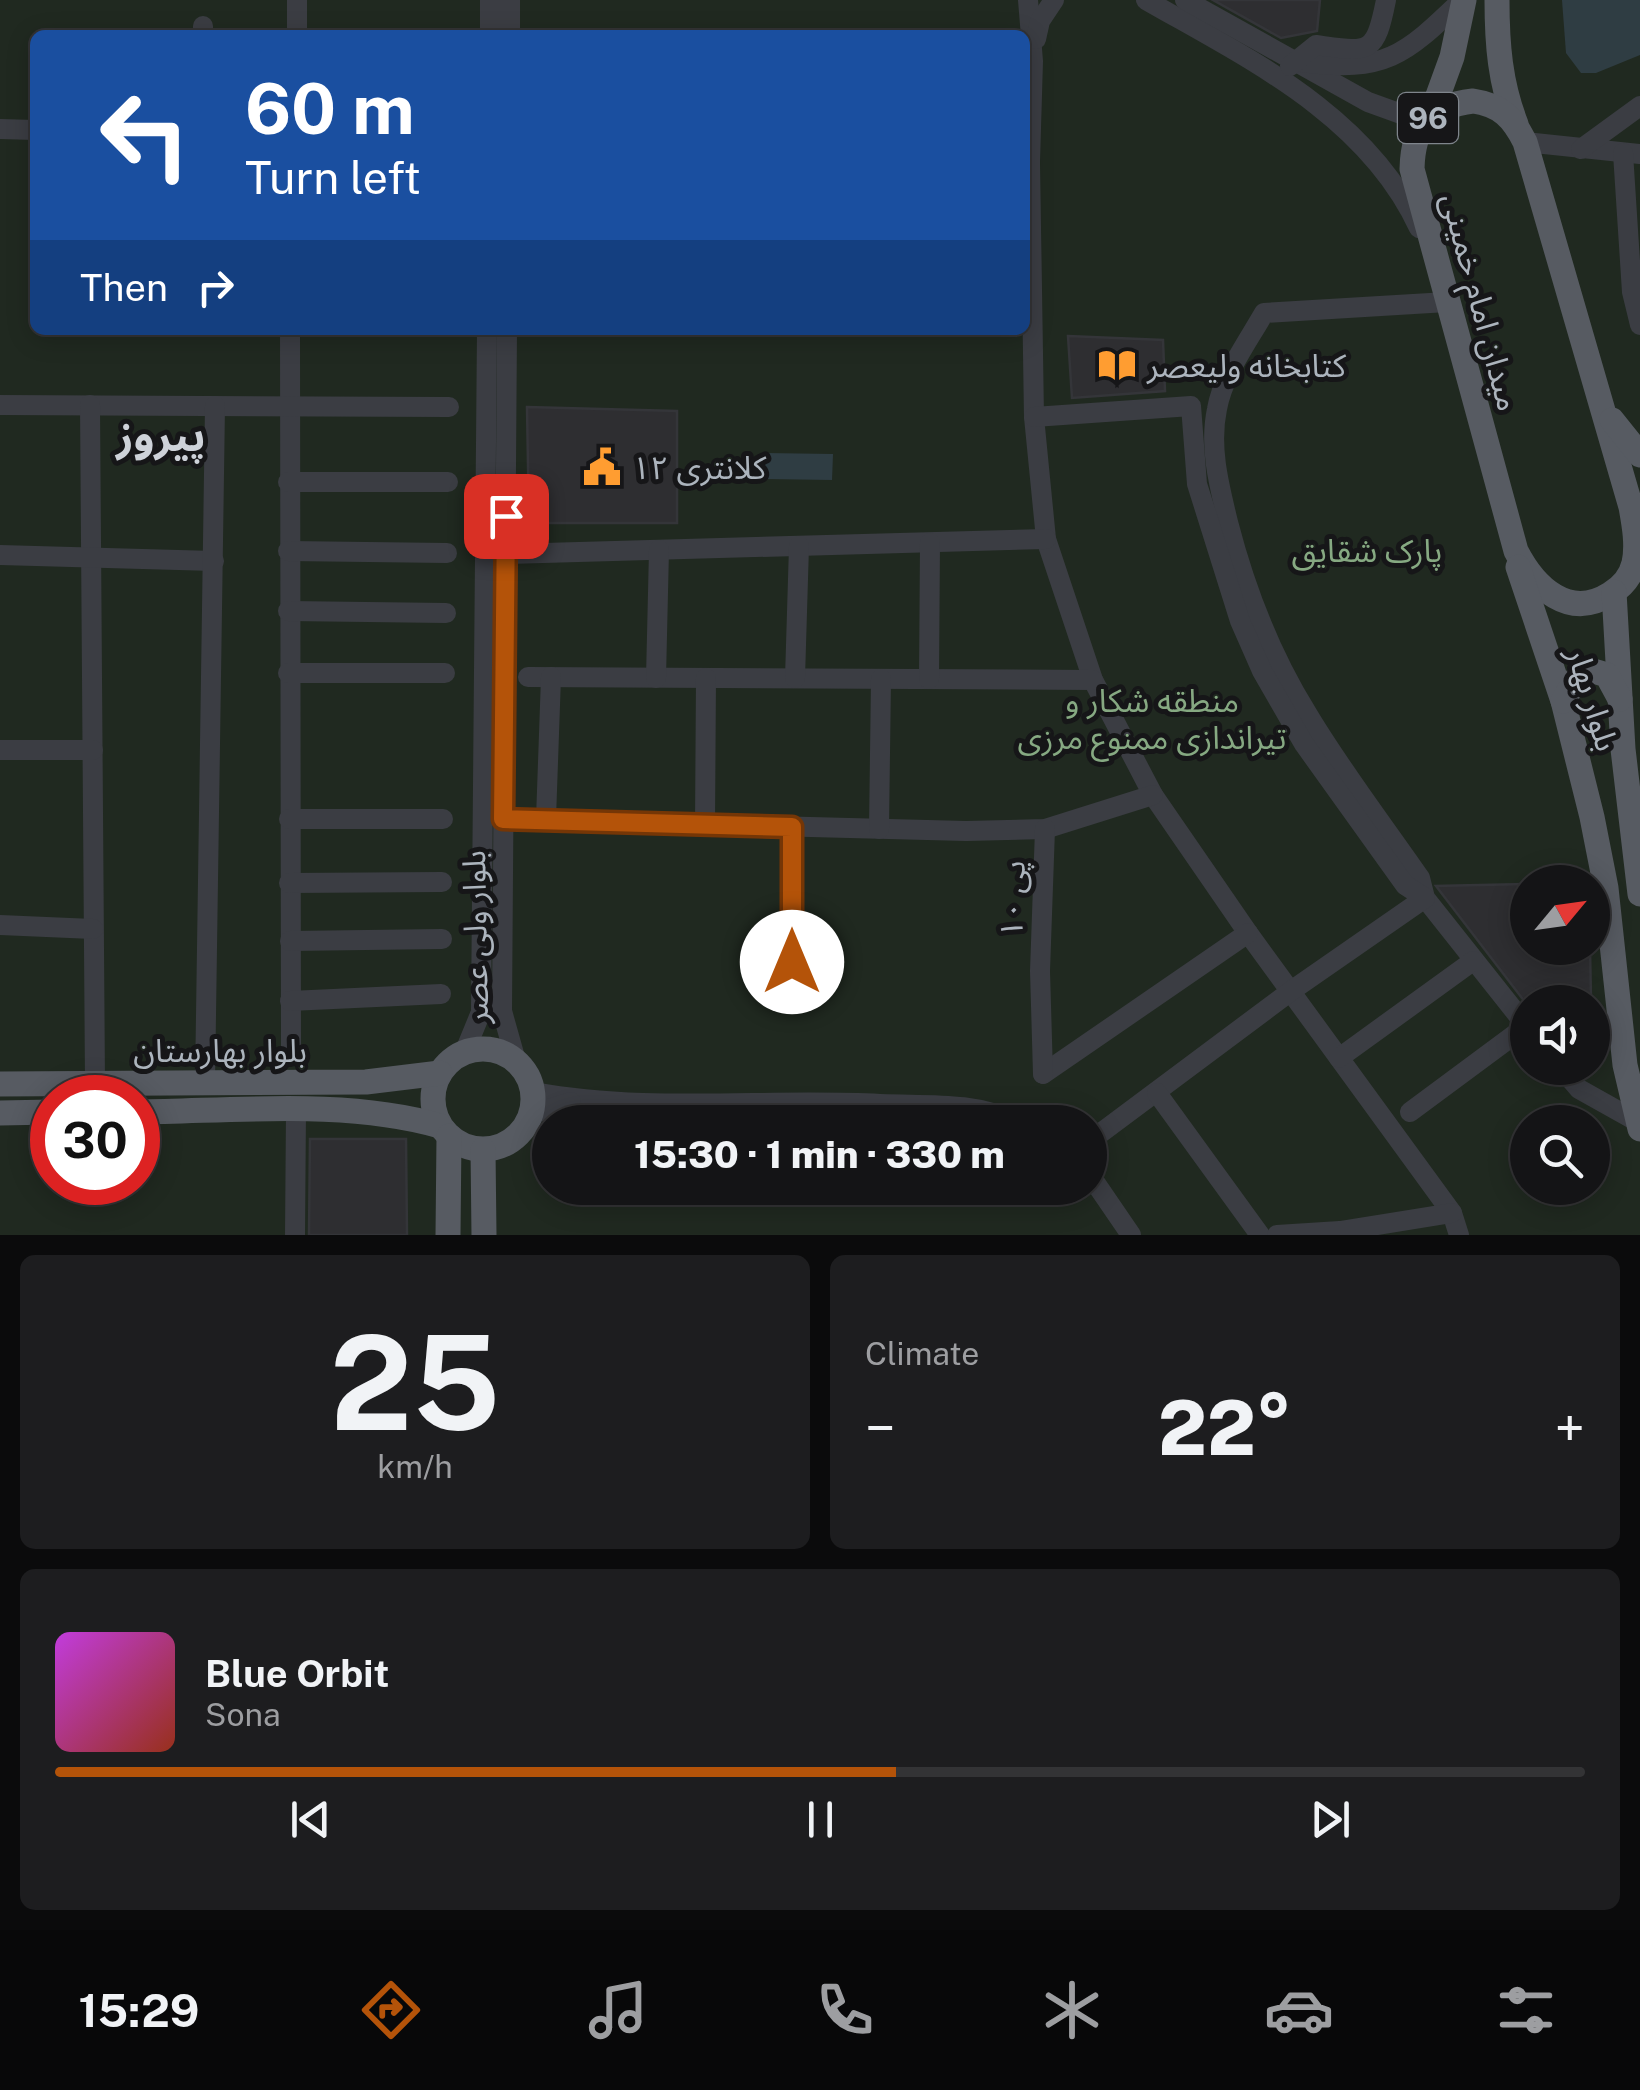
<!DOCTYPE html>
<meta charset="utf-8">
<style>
:root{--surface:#141416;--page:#1d1d1f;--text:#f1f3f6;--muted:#9d9ea1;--line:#333335;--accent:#b45309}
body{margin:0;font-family:"Public Sans","Noto Sans Arabic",sans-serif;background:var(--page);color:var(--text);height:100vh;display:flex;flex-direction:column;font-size:38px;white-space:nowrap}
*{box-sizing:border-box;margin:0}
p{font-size:32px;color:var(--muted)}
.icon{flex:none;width:55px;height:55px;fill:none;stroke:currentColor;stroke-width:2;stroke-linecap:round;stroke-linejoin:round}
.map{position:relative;height:1235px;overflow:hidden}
.side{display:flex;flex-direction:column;gap:20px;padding:20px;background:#0b0b0c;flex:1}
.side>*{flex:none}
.guide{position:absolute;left:30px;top:30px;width:1000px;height:305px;border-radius:15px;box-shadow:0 5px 25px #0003,0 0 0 2px var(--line);background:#1a4fa0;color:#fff;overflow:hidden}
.needle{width:65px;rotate:61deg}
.buttons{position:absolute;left:1510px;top:865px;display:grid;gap:20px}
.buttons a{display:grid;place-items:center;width:100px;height:100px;border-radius:50%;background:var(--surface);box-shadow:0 5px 25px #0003,0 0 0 2px var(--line);font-size:50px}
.speed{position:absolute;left:30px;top:1075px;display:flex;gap:20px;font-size:50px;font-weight:700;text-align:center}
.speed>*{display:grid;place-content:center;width:130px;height:130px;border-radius:50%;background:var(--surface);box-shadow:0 5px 25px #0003,0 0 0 2px var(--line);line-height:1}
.speed .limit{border:15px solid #d22;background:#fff;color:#111}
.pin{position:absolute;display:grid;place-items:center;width:85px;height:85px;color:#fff;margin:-42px;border-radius:20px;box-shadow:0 5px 15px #0006}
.me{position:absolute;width:110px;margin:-55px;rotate:0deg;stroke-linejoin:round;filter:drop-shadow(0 0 8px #0008)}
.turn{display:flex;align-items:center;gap:35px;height:210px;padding:0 50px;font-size:45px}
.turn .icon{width:130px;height:130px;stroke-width:2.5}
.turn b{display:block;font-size:70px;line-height:85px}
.then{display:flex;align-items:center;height:95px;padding:0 50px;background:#0003;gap:20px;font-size:38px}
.big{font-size:75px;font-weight:800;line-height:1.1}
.side .card{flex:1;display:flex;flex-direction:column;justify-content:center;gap:15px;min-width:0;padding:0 35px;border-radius:15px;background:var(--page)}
.side .dial{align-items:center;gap:0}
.dial b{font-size:130px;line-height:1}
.song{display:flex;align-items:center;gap:30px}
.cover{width:120px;height:120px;border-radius:15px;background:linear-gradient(135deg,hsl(290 70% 55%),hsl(10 70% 35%))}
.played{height:10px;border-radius:5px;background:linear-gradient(90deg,var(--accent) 55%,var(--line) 55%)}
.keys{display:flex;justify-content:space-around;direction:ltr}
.heat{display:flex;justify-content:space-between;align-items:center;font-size:55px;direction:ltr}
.side .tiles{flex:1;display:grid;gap:20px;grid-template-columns:1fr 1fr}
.card:last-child{grid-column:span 2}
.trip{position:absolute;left:532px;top:1105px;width:575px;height:100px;border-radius:50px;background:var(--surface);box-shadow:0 5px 25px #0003,0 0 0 2px var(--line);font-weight:800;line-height:100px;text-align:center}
.menu{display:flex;height:160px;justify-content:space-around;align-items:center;background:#080809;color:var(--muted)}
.menu .icon{width:70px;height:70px}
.menu .selected{color:var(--accent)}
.menu b{font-size:45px;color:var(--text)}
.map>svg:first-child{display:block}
.green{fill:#202920;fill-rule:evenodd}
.water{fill:#2f3d43}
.building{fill:#2e2e31;stroke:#343539;stroke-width:2.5}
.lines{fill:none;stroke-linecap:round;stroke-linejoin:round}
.minor{stroke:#3b3d43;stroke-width:20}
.major{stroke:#575b62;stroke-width:25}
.route-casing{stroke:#753606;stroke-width:25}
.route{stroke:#b45309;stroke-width:18}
.labels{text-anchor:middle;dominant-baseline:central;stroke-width:10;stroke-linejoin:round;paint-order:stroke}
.shield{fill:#161618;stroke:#7f858c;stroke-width:2.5}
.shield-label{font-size:30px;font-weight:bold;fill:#acb4bd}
.street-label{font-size:32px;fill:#acb4bd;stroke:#161618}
.poi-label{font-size:32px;fill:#acb4bd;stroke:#161618;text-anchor:start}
.park-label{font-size:32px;fill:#86a982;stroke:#161618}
.district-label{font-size:42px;font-weight:bold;fill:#ced2d9;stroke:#161618}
</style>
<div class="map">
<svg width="1640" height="1235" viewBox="0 0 1640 1235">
<rect width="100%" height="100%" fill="#1b1b1d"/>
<path class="green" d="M0,0H1640V1235H0ZM35,35H1025V330H35ZM1528,882H1592V948H1528ZM1528,1002H1592V1068H1528ZM52,1098H138V1182H52ZM550,1122H1090V1188H550ZM1528,1122H1592V1188H1528Z"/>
<g class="water">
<polygon points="1562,0 1640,0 1640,55 1596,73 1581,73 1566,53"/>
<polygon points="765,453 833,454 832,480 765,479"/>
</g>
<g class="building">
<polygon points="1213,0 1320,0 1317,31 1281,38"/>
<polygon points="1068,336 1163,340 1165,391 1072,398"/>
<polygon points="527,407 677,411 677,523 529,523"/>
<polygon points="1528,884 1528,948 1590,948 1591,999 1525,1002 1436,886"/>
<polygon points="310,1139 406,1139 407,1235 309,1235"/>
</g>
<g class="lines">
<g class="minor">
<polyline points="1028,0 1033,61 1030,162 1034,417 1046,539 1093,680 1153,795 1248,933 1452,1213 1459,1235"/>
<path d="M1146,0C1249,59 1367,115 1419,228"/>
<polyline points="1185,0 1368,102 1404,115 1429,116"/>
<polyline points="203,26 203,35"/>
<polyline points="297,35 297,0"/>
<polyline points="490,35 490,0"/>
<polyline points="510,35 510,0"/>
<polyline points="1036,39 1040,21 1054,0"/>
<path d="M1302,62C1385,73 1404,56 1462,0"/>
<path d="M1290,66L1316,45C1369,52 1375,56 1386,0"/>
<polyline points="0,129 35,130"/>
<polyline points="1525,142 1640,154"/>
<polyline points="1581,149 1640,106"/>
<polyline points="1623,153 1632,292 1640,325"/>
<path d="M1447,302L1264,313C1247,343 1223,375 1217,409C1209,447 1219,485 1228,522C1245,588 1271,655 1307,713C1341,770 1382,823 1420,878L1425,898L1528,1028"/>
<polyline points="290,330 291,1054"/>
<polyline points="507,330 502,1011 516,1061"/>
<polyline points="0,405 449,407"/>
<polyline points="90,405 95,1083"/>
<polyline points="1034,417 1191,406 1197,484 1240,621 1262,671 1304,744 1405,885 1425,898 1291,991 1090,1141"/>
<polyline points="288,482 448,482"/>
<polyline points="288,551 447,553"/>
<polyline points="505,554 1046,539"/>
<polyline points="0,555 214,561"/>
<polyline points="288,611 446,613"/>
<polyline points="288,673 445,673"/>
<polyline points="528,677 1093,680"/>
<polyline points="656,678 659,550"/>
<polyline points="795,678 799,546"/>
<polyline points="929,679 930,543"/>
<polyline points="0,750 93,750"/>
<polyline points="289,819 443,819"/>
<polyline points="503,819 966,831 1045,829 1153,795"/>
<polyline points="546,819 551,677"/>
<polyline points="705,824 706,678"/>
<polyline points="792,827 792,962"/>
<polyline points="879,829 881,679"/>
<polyline points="289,883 442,882"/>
<polyline points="0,925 93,929"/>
<polyline points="290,941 442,939"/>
<polyline points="290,1001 441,994"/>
<polyline points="465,1051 481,1012 487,330"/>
<polyline points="1339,1058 1473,961"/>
<polyline points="1561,1068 1579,1089 1638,1122"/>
<polyline points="1043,1074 1248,933"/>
<polyline points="1043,1074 1040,971 1045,829"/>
<polyline points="205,1083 215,406"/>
<path d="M534,1092C648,1113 765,1098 880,1104C928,1106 972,1101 1016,1122"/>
<polyline points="1157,1093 1260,1235"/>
<polyline points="1410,1112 1526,1026"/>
<polyline points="532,1114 571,1102"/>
<polyline points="1090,1175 1131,1235"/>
<polyline points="295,1235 296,1111"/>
<polyline points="1277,1235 1340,1231 1452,1213"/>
</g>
<g class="major">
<path d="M1497,0C1497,44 1500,83 1516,124"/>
<path d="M1473,101C1501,105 1513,118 1525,142L1631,507C1634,524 1638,545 1634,563C1631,576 1622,587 1610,594C1569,620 1535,588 1516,551L1412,169C1413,124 1431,106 1473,101Z"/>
<polyline points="1432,112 1452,57 1464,0"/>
<polyline points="1612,420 1640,455"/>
<polyline points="1518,567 1563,701 1592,817 1606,888 1625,1065 1640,1129"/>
<polyline points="1614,592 1623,749 1640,894"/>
<polyline points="1563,701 1578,676 1590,670 1607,675 1620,699"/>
<circle cx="483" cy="1099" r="50"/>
<polyline points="0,1084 366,1082 440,1073"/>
<path d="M138,1112C235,1111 347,1099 440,1126"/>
<polyline points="0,1113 52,1112"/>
<polyline points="483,1150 484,1235"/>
<polyline points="448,1235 449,1136"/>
</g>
</g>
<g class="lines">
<g class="route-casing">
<polyline id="route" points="506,516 503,819 792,827 792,962"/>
</g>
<use href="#route" class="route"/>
</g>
<defs>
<g id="library-bare" transform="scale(3)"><path d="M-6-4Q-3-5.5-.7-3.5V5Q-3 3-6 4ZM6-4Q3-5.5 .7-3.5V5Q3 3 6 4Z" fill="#ff9d31" stroke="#161618" stroke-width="2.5" paint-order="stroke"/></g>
<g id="civic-bare" transform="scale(3)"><path d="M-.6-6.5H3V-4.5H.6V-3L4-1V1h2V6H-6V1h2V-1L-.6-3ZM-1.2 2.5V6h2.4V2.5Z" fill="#ff9d31" stroke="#161618" stroke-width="2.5" paint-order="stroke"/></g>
</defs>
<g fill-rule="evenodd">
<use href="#library-bare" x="1117" y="365"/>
<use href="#civic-bare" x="602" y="467"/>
</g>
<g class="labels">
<rect class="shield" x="1398" y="93" width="60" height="50" rx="8"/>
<g class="shield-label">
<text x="1428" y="118">96</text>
</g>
<g class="street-label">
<text transform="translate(1481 302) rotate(75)">میدان امام خمینی</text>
<text transform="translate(1593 699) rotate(73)">بلوار بهار</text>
<text transform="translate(1012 899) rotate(-88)">پی ۱۰</text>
<text transform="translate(475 937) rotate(-91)">بلوار ولی عصر</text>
<text x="220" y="1050">بلوار بهارستان</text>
</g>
<g class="poi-label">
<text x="1147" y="365">کتابخانه ولیعصر</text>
<text x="632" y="467">کلانتری ۱۲</text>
</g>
<g class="park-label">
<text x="1367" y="550">پارک شقایق</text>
<text x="1152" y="700">منطقه شکار و<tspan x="1152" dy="37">تیراندازی ممنوع مرزی</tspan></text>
</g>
<g class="district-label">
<text x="161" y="435">پیروز</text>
</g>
</g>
</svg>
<div class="buttons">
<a><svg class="needle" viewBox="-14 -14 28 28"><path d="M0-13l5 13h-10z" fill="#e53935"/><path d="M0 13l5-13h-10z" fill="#9d9ea1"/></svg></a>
<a><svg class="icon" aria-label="sound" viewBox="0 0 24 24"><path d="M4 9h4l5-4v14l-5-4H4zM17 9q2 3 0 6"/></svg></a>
<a><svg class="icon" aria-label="search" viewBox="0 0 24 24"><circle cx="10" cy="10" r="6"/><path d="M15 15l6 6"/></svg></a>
</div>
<div class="speed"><div class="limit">30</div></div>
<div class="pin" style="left:506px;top:516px;background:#d93025"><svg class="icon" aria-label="arrive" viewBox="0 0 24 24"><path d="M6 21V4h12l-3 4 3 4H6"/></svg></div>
<svg class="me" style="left:792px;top:962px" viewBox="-20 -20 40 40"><circle r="19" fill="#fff"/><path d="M0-13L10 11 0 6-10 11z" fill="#b45309"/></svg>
<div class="trip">15:30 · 1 min · 330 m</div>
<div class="guide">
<div class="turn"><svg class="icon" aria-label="left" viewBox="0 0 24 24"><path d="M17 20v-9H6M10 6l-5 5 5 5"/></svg><div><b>60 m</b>Turn left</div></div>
<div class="then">Then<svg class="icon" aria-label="right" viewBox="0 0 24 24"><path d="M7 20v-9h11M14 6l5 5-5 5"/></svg></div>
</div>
</div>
<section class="side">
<div class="tiles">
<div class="card dial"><b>25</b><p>km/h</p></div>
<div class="card"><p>Climate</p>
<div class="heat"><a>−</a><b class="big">22°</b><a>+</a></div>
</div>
<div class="card">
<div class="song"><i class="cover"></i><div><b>Blue Orbit</b><p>Sona</p></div></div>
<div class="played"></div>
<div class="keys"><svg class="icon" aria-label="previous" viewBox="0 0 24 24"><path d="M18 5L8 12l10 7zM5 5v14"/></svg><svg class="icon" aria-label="pause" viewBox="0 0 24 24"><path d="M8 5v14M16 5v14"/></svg><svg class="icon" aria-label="next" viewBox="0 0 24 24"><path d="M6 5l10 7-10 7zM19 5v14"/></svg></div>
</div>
</div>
</section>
<nav class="menu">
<b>15:29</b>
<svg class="icon selected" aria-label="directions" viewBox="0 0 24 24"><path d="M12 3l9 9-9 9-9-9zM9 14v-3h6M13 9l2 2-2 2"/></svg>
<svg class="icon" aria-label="music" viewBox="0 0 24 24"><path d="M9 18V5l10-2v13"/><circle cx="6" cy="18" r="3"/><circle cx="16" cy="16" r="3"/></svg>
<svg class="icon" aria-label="phone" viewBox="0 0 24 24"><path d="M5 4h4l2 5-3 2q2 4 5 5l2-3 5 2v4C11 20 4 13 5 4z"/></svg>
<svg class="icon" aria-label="climate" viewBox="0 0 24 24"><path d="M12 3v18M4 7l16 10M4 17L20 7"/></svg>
<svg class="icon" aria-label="car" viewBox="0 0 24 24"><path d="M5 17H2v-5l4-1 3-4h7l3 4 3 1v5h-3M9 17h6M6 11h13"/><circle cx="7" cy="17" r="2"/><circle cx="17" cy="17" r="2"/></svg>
<svg class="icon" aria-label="filters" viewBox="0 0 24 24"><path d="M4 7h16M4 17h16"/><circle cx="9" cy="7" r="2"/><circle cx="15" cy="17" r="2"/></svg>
</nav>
